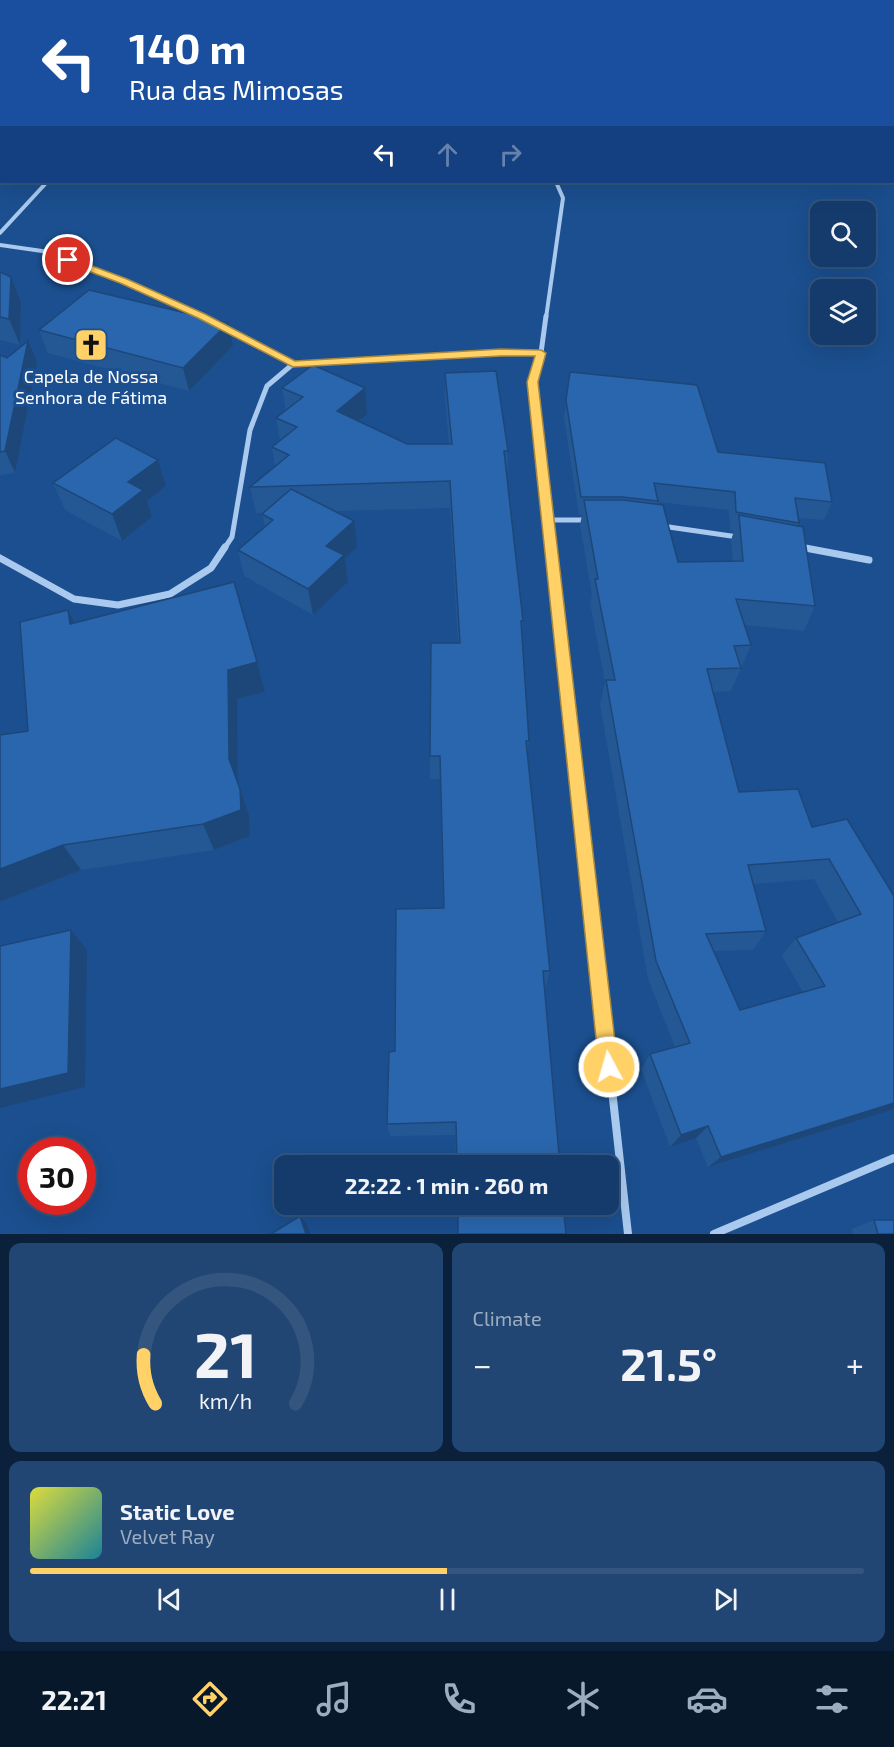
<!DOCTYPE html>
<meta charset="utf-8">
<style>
:root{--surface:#143b6b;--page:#214673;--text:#f1f3f6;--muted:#9dadc1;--line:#33557e;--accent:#ffd166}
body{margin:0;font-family:"Exo 2",sans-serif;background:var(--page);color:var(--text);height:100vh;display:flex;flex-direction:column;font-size:22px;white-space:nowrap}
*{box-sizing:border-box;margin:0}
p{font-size:20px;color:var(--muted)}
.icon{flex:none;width:33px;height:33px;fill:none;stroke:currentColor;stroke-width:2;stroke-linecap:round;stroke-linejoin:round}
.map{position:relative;height:1234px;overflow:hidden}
.panel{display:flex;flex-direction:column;gap:9px;padding:9px;background:#0b203b;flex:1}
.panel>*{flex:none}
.hud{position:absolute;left:0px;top:0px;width:894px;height:183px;box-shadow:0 6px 24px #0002,0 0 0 2px var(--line);background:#1a4fa0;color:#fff;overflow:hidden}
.buttons{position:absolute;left:810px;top:201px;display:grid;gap:12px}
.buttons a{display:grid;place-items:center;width:66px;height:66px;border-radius:12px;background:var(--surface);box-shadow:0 6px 24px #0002,0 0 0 2px var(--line);font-size:30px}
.speed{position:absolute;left:18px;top:1137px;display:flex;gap:12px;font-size:30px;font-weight:700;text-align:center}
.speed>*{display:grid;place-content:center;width:78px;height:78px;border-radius:50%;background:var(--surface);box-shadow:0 6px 24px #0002,0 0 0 2px var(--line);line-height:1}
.speed .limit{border:9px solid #d22;background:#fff;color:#111}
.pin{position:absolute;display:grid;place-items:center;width:51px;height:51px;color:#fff;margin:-26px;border:3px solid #fff;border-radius:50%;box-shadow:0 2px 6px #0007}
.me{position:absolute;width:66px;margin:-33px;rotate:354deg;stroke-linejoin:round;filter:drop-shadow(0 0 4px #0008)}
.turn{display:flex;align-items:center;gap:21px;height:126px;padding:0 30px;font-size:27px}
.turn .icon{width:78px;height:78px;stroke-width:2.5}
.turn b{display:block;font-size:42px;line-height:51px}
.lanes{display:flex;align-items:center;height:57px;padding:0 30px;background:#0003;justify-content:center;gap:30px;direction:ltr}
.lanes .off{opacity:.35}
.big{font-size:45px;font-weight:700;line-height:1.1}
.panel .card{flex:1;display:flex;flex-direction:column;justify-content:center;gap:9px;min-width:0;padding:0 21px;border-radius:12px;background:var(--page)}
.panel .dial{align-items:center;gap:0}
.dial svg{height:156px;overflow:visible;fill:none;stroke:var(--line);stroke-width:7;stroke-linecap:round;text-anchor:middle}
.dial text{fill:var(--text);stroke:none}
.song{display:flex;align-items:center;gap:18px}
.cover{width:72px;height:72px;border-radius:9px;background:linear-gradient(135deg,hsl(60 70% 55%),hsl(190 70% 35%))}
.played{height:6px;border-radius:3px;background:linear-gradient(90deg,var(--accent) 50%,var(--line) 50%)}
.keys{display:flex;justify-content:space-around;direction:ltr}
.heat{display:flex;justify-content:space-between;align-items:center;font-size:33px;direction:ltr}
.panel .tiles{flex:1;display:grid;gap:9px;grid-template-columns:1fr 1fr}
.card:last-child{grid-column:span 2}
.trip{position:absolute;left:274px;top:1155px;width:345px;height:60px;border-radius:12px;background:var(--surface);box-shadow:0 6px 24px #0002,0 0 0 2px var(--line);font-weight:700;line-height:60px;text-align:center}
.dock{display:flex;height:96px;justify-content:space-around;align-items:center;background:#08182b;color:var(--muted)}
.dock .icon{width:42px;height:42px}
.dock .on{color:var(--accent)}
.dock b{font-size:27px;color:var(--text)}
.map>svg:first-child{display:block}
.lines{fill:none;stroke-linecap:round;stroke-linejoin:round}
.street-far4{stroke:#a9c9ee;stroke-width:3}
.street-far3{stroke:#a9c9ee;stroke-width:4}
.street-far2{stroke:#a9c9ee;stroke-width:5}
.street-far1{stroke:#a9c9ee;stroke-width:7}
.street{stroke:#a9c9ee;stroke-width:8}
.wall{fill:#245895;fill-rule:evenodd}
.shaded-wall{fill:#1d4779}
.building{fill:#2a66ad;stroke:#1d4779;stroke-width:1.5;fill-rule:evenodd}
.route{fill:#ffd166;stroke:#a68842;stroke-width:1.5}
.labels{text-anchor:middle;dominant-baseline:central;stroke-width:6;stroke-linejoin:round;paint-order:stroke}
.far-poi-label{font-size:18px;fill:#fff;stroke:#1b4f8f}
</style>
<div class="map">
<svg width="894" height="1234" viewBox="0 0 894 1234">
<rect width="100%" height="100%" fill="#1b4f8f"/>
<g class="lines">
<polyline class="street-far4" points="445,2 448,0"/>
<g class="street-far3">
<polyline points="0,233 47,182"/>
<polyline points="0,245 49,252 123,281 202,318"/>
<polyline points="546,318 563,198 556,182"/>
</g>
<g class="street-far2">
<polyline points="199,316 210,321"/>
<polyline points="546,316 541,353 533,382 552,549"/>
<polyline points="224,328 293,364 501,352 541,353"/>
<polyline points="547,520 587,520"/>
<polyline points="662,526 738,537"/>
<polyline points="799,547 808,549"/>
<polyline points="224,549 232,537 250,430 267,386 293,364"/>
</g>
<g class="street-far1">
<polyline points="551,547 585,848"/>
<polyline points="800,547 869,560"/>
<polyline points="0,558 74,599 118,605 170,594 211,568 225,547"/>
</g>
<g class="street">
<polyline points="585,846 628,1234"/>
<polyline points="714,1234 894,1158"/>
</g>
</g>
<g class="wall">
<polygon points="0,0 344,0 344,2 2,2 2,163 0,163"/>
<polygon points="0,272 11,277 21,302 20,345 0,340"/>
<polygon points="39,330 233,346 189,391 48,353"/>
<polygon points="0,355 7,358 37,362 15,473 0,475"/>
<path d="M570,372L718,452L832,502L824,520L798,518L799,523L798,526L815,606L804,631L744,625L751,645L731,691L713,692L739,792L812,827L894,896V1108L888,1111L708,1167L696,1138L670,1147L641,1069L650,1054L675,1047L648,979L600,704L605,682L590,603L592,595L580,525L582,515H579L564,418ZM658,502L729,510L730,530L734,531L731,540L733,561L678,562L658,504ZM814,879L838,922L796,938L782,956L803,992L740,1010L713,951L753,950L766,931L753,884Z"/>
<polygon points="445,373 508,451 507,477 523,621 522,632 529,741 527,757 550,971 545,989 560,1166 456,1166 455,1135 390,1136 387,1124 395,1051 443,908 440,779 430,779 430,756 458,643 450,508 335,511 357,547 345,558 348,582 313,615 244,576 238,550 265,527 262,513 256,513 250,487 275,467 272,447 280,440 276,418 286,411 282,388 367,414 359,421 407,444 449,444 445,399"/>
<polygon points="158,460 166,486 147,501 152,517 122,541 65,510 53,483"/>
<polygon points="74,623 257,662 265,692 237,699 238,784 249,815 250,836 214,850 81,870 0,902 0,735 28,731"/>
<polygon points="874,1220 894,1234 853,1234 852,1229"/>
</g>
<g class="shaded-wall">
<rect x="0" y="140" width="2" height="23"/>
<polygon points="11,277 21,302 20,345 9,319"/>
<polygon points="228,323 233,346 189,391 183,368"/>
<polygon points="28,341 37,362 15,473 5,451"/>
<polygon points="365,388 367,414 340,437 337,411"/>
<polygon points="158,460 166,486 147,501 152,517 122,541 112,514 128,482"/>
<polygon points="354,521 357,547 345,558 348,582 313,615 308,589 326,546"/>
<polygon points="68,610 83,640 70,624"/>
<polygon points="257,662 265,692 237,699 238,786 229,759 228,670"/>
<polygon points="240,789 249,815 250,836 214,850 203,824"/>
<polygon points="63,845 81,870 0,902 0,869"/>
<polygon points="71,930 87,950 85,1087 0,1108 0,1089"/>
<polygon points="894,1103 894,1108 888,1111 708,1167 721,1157"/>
<polygon points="708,1126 696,1138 670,1147 681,1135"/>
<polygon points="300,1216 307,1225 311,1234 306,1234"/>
</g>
<g class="building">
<polygon points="0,0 291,0 293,2 2,2 2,140 0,140"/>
<polygon points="0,272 11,277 9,319 0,317"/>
<polygon points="89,290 228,323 183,368 39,330"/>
<polygon points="28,341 5,451 0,452 0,355 7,358"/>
<polygon points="313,365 365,388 337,411 407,444 452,444 445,373 496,371 508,451 504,451 523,621 521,621 529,741 526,741 550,971 543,971 560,1166 457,1166 456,1122 387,1124 389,1052 395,1051 396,909 444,908 440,756 430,756 431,643 460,643 450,481 250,487 289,455 272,447 297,427 276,418 303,397 282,388"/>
<polygon points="570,372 697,385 718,452 825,463 832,502 795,498 799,523 736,512 735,492 654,483 658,501 622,497 581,497 566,400"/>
<polygon points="116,438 158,460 128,482 143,490 112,514 53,483"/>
<polygon points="291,489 354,521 326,546 344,555 308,589 238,550 273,520 262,514"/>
<path d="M584,500H623L663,505L678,562L743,561L739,515L803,527L815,606L736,599L751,645L734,646L741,668L707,669L739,792L798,789L812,827L847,819L894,896V1103L721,1157L708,1126L681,1135L650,1054L690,1043L656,961L606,680H615L595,579H598ZM829,859L861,914L796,938L825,986L740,1010L706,934L766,931L748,865Z"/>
<polygon points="234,582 257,662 228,670 229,759 240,789 241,810 203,824 63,845 0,869 0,735 28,731 20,622 68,610 70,624"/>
<polygon points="71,930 68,1073 0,1089 0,946"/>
<polygon points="458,1204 563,1204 566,1234 458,1234"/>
<polygon points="300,1216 306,1234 271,1234"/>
<polygon points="874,1220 894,1220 894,1234 878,1234"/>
</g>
<polygon class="route" points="64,258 71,258 127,279 205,314 295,361 501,349 541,350 546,353 538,382 618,1067 616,1074 609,1077 602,1074 599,1067 527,382 535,356 501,356 293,367 198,318 120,283 64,262"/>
<defs>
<g id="church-square" transform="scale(1.725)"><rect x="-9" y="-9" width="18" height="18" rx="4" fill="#ffd166" stroke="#1b4f8f"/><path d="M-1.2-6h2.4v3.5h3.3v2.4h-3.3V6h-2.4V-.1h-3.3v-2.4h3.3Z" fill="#111"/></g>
</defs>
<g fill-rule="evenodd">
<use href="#church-square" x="91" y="345"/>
</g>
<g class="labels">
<g class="far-poi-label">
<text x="91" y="376">Capela de Nossa<tspan x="91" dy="21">Senhora de Fátima</tspan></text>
</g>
</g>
</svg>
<div class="buttons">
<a><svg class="icon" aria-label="search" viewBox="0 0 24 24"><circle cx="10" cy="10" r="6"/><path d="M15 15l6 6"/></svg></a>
<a><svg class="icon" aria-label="layers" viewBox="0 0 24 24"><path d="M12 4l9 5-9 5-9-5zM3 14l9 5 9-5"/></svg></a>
</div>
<div class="speed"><div class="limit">30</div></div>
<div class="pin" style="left:68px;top:260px;background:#d93025"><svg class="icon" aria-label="arrive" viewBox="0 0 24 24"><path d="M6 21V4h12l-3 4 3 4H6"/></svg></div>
<svg class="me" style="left:609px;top:1067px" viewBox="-20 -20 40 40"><circle r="17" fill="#ffd166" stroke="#fff" stroke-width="3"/><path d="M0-11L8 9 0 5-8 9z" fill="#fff"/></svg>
<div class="trip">22:22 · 1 min · 260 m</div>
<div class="hud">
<div class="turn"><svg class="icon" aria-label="left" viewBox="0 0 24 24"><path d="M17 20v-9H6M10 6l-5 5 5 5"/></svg><div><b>140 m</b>Rua das Mimosas</div></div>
<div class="lanes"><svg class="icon" aria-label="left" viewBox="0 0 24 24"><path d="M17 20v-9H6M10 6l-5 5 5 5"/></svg><svg class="icon off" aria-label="ahead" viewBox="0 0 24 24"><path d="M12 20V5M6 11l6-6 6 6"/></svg><svg class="icon off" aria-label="right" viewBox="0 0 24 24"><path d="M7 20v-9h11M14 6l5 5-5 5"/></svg></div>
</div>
</div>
<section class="panel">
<div class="tiles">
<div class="card dial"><svg viewBox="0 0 100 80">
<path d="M14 69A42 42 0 1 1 86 69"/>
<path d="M14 69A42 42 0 0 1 8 44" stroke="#ffd166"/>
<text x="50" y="56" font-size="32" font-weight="700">21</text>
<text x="50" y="72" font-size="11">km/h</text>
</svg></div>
<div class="card"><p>Climate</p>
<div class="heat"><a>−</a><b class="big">21.5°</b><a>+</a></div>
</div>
<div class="card">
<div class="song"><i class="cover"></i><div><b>Static Love</b><p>Velvet Ray</p></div></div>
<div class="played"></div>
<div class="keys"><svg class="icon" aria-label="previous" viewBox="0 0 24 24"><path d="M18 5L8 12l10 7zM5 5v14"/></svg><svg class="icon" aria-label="pause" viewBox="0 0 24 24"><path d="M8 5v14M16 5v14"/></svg><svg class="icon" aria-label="next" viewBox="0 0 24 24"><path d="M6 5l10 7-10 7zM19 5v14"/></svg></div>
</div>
</div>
</section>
<nav class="dock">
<b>22:21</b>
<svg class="icon on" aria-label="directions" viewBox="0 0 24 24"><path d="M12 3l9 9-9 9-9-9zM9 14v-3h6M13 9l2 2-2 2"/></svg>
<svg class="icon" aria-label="music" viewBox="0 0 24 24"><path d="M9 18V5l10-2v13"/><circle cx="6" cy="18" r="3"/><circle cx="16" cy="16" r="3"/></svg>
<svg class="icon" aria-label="phone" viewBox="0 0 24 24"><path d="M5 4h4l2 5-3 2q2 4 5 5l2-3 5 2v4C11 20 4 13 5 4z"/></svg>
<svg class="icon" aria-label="climate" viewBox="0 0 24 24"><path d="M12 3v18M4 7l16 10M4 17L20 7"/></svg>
<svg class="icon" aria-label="car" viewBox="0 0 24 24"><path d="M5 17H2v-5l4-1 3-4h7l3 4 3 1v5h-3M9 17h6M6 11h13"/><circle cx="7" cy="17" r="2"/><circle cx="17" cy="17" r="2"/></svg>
<svg class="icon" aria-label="filters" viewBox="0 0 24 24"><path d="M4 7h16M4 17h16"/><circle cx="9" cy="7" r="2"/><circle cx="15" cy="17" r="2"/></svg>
</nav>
